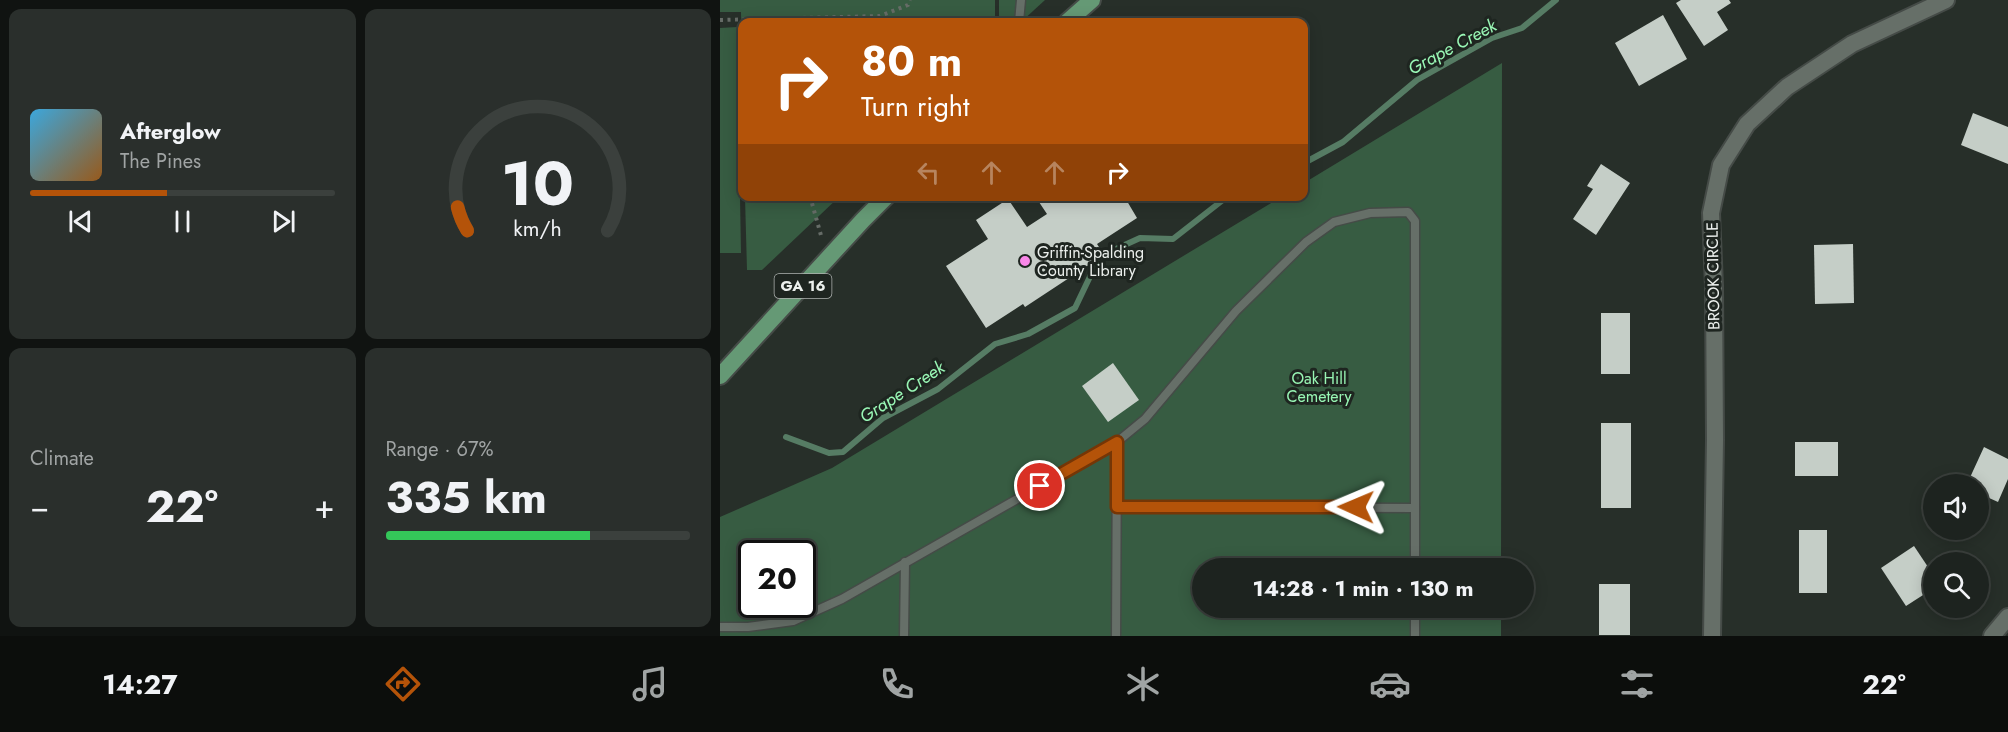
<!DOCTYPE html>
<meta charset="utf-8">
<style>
:root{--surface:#1d231f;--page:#2a2f2c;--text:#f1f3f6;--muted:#a0a4a4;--line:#3b403d;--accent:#b45309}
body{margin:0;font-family:Jost,sans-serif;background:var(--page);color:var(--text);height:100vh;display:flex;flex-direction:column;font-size:22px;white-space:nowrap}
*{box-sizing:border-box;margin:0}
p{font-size:20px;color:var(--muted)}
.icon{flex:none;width:33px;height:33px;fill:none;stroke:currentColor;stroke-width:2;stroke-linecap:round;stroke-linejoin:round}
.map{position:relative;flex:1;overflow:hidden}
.side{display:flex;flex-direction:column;gap:9px;padding:9px;background:#101311;width:720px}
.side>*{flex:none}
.guide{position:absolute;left:18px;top:18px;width:570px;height:183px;border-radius:12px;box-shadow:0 3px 15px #0003,0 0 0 2px var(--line);background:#b45309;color:#fff;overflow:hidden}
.fabs{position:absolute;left:1203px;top:474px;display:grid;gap:12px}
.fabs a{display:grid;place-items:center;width:66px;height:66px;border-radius:50%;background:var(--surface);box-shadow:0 3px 15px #0003,0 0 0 2px var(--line);font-size:30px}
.speed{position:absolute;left:18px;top:540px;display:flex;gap:12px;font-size:30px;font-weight:700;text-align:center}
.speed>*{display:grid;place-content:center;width:78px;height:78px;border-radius:50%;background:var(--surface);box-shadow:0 3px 15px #0003,0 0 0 2px var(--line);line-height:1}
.speed .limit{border:3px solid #111;border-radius:9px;background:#fff;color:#111}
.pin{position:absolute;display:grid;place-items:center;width:51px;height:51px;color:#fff;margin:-26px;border:3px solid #fff;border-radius:50%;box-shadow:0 2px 6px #0007}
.me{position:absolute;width:66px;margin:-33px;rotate:271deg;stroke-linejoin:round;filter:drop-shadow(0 0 4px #0008)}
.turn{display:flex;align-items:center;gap:21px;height:126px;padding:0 24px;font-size:27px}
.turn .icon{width:78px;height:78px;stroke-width:2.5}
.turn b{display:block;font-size:42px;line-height:51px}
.lanes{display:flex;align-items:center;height:57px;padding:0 24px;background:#0003;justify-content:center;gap:30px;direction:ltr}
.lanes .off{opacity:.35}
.big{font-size:45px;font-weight:700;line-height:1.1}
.side .tile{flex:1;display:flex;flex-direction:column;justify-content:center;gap:9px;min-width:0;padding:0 21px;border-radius:12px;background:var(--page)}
.side .dial{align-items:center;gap:0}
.dial svg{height:156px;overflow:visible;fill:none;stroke:var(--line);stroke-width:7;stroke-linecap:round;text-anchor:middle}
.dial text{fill:var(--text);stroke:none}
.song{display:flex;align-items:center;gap:18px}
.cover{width:72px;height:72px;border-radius:9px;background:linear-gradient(135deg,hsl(200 70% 55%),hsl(30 70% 35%))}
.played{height:6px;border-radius:3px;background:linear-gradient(90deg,var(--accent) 45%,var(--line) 45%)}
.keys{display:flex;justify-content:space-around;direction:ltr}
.heat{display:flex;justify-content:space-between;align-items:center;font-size:33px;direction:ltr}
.charge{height:9px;border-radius:4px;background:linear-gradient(90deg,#34c759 67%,var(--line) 0)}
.side .tiles{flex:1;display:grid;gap:9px;grid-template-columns:repeat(2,1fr)}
.trip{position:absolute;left:472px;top:558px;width:342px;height:60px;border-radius:30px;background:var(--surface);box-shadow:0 3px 15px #0003,0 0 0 2px var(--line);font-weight:700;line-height:60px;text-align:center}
.tab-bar{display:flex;height:96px;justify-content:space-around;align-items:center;background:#0c0e0c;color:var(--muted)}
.tab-bar .icon{width:42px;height:42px}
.tab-bar .selected{color:var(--accent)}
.tab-bar b{font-size:27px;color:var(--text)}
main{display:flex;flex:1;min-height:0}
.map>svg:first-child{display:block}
.green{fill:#375c42;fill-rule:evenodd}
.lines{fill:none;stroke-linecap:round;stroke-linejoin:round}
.stream{stroke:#567c64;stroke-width:6}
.building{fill:#c5cec7}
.service-casing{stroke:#454b47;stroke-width:11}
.minor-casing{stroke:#454b47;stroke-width:20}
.primary-casing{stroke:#454b47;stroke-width:20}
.path{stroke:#666c67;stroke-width:4;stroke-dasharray:3 4.5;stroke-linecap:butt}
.service{stroke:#666f68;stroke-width:8}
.minor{stroke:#666f68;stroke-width:16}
.primary{stroke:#659975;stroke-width:16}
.route-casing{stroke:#753606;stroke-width:15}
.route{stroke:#b45309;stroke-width:10}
.poi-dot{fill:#f987e9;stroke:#1e2520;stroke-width:2}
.labels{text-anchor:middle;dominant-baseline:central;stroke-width:6;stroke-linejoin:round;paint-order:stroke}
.shield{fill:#1e2520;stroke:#aeb3b0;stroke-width:1.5}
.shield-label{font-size:15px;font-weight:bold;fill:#ecf0ed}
.poi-label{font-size:16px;fill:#ecf0ed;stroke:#1e2520;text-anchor:start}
.street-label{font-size:16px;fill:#ecf0ed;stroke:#1e2520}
.park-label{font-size:16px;fill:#98f6b4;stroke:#1e2520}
.water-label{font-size:18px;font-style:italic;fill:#99f7b5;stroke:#1e2520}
</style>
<main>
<section class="side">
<div class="tiles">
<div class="tile">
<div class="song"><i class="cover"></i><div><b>Afterglow</b><p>The Pines</p></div></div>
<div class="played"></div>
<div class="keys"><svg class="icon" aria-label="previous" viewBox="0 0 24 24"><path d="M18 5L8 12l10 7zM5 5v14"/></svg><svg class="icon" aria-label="pause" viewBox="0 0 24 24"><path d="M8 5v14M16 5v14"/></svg><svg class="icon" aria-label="next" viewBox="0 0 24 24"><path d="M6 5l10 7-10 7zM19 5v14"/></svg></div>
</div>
<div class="tile dial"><svg viewBox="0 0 100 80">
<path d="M14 69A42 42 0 1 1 86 69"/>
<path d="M14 69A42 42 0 0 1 9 57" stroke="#b45309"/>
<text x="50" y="56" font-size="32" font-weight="700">10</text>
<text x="50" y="72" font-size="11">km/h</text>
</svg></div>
<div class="tile"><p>Climate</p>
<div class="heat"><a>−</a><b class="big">22°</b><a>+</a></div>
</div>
<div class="tile"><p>Range · 67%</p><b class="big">335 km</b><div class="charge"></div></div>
</div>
</section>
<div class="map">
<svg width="1288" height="636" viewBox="0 0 1288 636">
<rect width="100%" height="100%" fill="#272f29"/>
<g class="green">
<polygon points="0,0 275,0 275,22 22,22 22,71 21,12 0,12"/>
<polygon points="279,0 325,0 301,22 279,22"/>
<polygon points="17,27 21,253 0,253 0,28"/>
<path d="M782,63L781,568H483V608H781V636H0V517L112,468L561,197L584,196V183ZM32,554H82V604H32Z"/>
<polygon points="25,197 25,196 119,197 42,270 27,270"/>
</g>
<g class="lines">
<g class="stream">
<polyline points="584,163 623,142 697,80 772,38 802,28 836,0"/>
<polyline points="66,437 109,453 123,452 163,418 218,389 275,344 308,334 355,308 376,264 398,248 420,238 453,239 508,196"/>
</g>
</g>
<g class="building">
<polygon points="961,0 1009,0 1011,3 997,12 1008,30 984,46 956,3"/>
<polygon points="943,15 967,59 919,86 895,43"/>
<polygon points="1253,113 1288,127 1288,164 1241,145"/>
<polygon points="881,164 910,183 876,235 853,219 873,189 867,186"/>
<polygon points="315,196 404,196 417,218 377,244 384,255 305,307 303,304 266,328 226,266 268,239 256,220 288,199 307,227 327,214"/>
<polygon points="1133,244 1134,303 1095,304 1094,245"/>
<rect x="881" y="313" width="29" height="61"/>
<polygon points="393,363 419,400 388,422 362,386"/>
<rect x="881" y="423" width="30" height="85"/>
<rect x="1075" y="442" width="43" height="34"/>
<polygon points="1264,447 1288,459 1288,479 1278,502 1258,493 1258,484 1247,484"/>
<rect x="1079" y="530" width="28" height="63"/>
<polygon points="1194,546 1214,576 1214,588 1186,606 1161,568"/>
<rect x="879" y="584" width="31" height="51"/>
</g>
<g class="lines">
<g class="service-casing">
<g id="service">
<polyline points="299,22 301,0"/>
<polyline points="397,507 695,508"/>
<polyline points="695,608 695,636"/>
<polyline points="0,627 28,627 73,621 122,599 397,442 425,419 516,311 586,242 614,222 650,213 688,212 695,221 695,568"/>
<polyline points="184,636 185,562"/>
<polyline points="396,636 397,442"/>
</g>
</g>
<g class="minor-casing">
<g id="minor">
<polyline points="992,636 995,440 994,286 991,213 1001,165 1027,124 1067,87 1132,44 1226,0"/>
<polyline points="1272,636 1288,617"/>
</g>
</g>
<g class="primary-casing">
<g id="primary">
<polyline points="347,22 372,0"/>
<polyline points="0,376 143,220 167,196"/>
</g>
</g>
<g class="path">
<polyline points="0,20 160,16 188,5 190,0"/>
<polyline points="90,196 102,239"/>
</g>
<use href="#service" class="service"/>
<use href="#minor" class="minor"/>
<use href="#primary" class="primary"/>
</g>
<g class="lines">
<g class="route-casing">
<polyline id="route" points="320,486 397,442 397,507 636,507"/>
</g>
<use href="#route" class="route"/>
</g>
<circle class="poi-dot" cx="305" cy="261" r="6"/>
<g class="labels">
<rect class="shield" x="54.5" y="274" width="57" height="24" rx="4.5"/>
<g class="shield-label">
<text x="83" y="286">GA 16</text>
</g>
<g class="poi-label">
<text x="317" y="252">Griffin-Spalding<tspan x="317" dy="18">County Library</tspan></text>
</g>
<g class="street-label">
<text transform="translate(993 276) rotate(-91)">BROOK CIRCLE</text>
</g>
<g class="park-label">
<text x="599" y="378">Oak Hill<tspan x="599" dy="18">Cemetery</tspan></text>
</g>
<g class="water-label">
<text transform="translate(732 47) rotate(-28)">Grape Creek</text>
<text transform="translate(182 392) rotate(-33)">Grape Creek</text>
</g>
</g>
</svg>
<div class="fabs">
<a><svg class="icon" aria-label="sound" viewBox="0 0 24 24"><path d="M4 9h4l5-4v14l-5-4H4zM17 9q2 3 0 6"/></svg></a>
<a><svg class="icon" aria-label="search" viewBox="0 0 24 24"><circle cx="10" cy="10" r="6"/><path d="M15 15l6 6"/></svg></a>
</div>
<div class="speed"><div class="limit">20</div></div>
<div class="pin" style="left:320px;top:486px;background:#d93025"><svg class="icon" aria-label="arrive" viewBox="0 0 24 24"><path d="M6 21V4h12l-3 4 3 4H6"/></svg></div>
<svg class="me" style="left:636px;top:507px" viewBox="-20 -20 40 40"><path d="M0-17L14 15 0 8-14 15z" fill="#b45309" stroke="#fff" stroke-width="4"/></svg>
<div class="trip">14:28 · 1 min · 130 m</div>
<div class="guide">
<div class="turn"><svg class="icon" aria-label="right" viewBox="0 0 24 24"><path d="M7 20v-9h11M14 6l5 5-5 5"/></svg><div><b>80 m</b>Turn right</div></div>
<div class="lanes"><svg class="icon off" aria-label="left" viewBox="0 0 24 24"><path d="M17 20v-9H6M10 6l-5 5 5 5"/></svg><svg class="icon off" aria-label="ahead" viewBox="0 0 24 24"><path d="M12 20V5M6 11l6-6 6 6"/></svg><svg class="icon off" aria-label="ahead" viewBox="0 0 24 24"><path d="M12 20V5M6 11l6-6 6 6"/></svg><svg class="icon" aria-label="right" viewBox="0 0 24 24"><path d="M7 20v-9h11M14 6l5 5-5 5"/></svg></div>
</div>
</div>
</main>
<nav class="tab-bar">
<b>14:27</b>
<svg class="icon selected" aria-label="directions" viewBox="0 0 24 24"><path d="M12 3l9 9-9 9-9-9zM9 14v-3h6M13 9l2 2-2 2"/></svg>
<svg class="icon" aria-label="music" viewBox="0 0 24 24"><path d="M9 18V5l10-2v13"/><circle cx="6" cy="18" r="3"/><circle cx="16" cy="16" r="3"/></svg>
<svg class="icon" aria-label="phone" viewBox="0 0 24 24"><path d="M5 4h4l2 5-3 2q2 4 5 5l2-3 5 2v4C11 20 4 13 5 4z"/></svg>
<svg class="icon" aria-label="climate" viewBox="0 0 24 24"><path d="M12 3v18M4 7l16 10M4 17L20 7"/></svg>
<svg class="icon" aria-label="car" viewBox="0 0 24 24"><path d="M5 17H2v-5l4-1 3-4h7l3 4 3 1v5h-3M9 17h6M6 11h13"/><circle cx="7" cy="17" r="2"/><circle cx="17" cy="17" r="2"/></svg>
<svg class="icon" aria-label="filters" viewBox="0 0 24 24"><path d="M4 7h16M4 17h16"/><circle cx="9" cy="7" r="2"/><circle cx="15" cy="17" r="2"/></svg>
<b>22°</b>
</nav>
